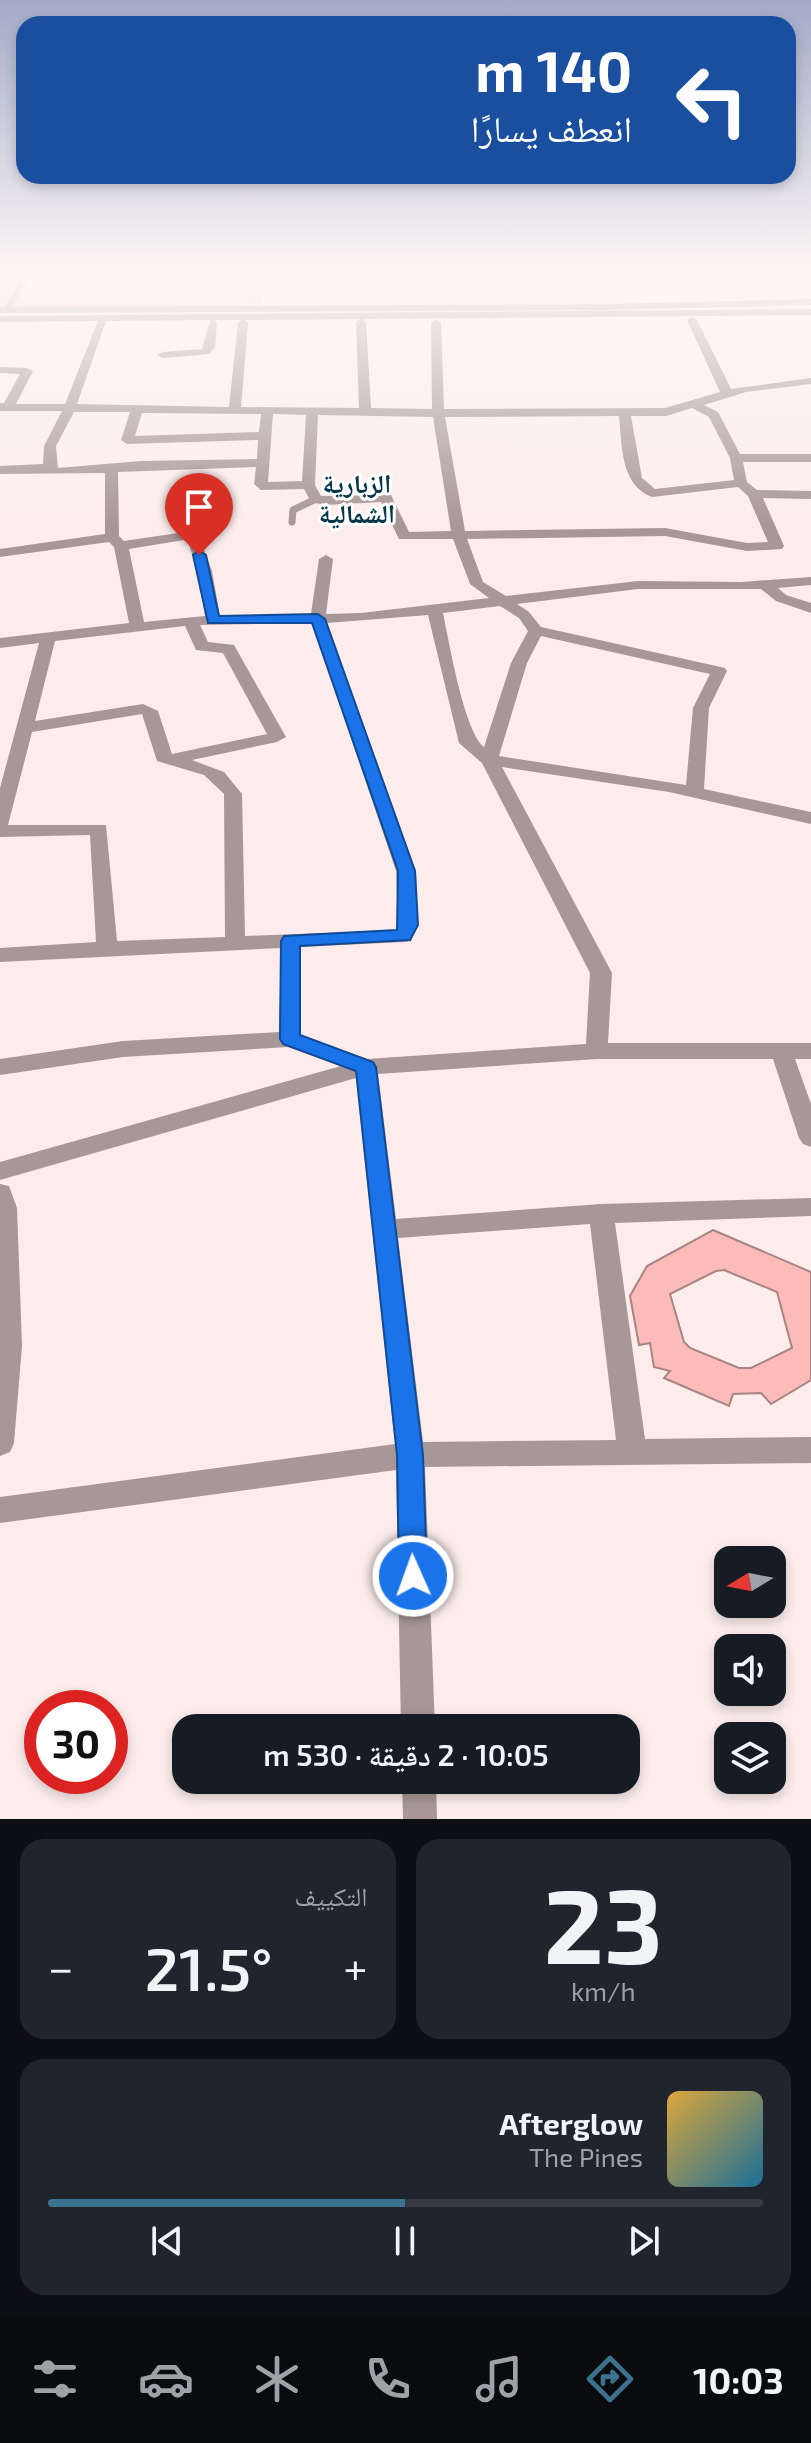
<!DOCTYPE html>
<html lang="ar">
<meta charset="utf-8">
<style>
:root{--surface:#171b24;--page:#20242c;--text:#f1f3f6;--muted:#9ea1a6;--line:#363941;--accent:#3b728d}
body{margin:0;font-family:"Exo 2","Noto Naskh Arabic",sans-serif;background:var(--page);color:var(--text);direction:rtl;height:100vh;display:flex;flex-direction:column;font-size:30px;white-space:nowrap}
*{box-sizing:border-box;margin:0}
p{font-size:26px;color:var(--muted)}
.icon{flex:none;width:44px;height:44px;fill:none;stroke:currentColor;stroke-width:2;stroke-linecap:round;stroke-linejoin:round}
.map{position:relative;height:1819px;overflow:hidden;direction:ltr}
.sheet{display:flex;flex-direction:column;gap:20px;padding:20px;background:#0d0f14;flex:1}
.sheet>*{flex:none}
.hud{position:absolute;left:16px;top:16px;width:780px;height:168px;border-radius:24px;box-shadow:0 4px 12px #0003;direction:rtl;background:#1a4fa0;color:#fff;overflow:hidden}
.needle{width:52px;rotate:260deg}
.buttons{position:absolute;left:714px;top:1546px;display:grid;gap:16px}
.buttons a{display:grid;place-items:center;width:72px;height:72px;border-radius:16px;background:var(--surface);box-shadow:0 4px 12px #0003;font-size:40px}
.speed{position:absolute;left:24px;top:1690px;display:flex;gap:16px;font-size:40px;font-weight:700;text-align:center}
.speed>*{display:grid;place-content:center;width:104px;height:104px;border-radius:50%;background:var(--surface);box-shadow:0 4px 12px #0003;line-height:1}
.speed .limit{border:12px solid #d22;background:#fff;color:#111}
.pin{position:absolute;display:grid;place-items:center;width:68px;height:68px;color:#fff;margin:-82px -34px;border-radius:50% 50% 50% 0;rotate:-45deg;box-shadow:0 0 8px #0007}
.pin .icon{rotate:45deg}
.me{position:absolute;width:88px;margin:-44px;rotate:358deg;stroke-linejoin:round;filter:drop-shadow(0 0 6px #0008)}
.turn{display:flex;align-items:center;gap:28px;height:168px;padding:0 32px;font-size:36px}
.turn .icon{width:104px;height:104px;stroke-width:2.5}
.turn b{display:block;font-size:56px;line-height:68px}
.big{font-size:60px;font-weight:600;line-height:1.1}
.sheet .widget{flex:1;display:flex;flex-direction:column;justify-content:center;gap:12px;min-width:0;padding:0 28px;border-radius:24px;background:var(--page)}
.sheet .dial{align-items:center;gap:0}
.dial b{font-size:104px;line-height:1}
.song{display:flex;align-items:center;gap:24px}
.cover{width:96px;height:96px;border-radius:12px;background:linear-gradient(135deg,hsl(40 70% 55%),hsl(200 70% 35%))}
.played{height:8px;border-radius:4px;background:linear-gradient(90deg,var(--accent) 50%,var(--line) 50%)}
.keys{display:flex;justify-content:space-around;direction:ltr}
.heat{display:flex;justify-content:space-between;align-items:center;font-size:44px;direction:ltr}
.sheet .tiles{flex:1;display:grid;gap:20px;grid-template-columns:1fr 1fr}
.widget:last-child{grid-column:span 2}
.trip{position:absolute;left:172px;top:1714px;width:468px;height:80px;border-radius:24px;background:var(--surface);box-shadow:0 4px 12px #0003;font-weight:600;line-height:80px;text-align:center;direction:rtl}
.tabs{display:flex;height:128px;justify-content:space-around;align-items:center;background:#090b0e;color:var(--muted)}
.tabs .icon{width:56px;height:56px}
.tabs .active{color:var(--accent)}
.tabs b{font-size:36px;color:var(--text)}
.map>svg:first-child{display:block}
.green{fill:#fdd0ce}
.building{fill:#fcbab8;stroke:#a78584;stroke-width:2;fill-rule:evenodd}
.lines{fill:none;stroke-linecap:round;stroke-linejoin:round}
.lane-far1{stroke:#a79796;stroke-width:6}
.lane{stroke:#a79796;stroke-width:7}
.street{fill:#a79796;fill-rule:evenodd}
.route{fill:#1a73e8;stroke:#114b97;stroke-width:2}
.labels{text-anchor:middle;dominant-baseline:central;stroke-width:6;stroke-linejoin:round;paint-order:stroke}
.far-district-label{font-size:26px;font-weight:bold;fill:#043649;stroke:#fefefe}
</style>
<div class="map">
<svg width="811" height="1819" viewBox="0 0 811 1819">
<rect width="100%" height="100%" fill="#fcedec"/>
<polygon class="green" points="0,271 432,271 432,276 266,277 260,312 0,313"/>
<path class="building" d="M713,1230L811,1272V1380L771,1404L761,1393L733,1394L729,1406L664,1378L670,1371L654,1367L650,1343L639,1345L630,1296L647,1266ZM724,1270L777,1292L792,1348L751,1368H739L690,1348L684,1342L670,1294L716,1271Z"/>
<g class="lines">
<g class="lane-far1">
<polyline points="0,310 608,307 811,302"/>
<polyline points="7,310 27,274 123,271"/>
</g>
<polyline class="lane" points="292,522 293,510 316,499"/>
<g class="street">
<polygon points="582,271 592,271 595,275 587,277"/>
<path d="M811,309V315L362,319L366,322L371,408L432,409L431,322L436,319L441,322L444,409L665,408L720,392L687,320L692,317L697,320L731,389L811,378V384L746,392L704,405L718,412L740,454H811V462H743L747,482L757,490L811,491V499L763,498L784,546L782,549L747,551L665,536L467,539L483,582L506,596L638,581L741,582L811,577V585L778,588L786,595L811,603V613L776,601L761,589H638L517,604L529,612L541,627L725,668L727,671L709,708L704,789L811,812V824L669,792L502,767L612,973L608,1043H811V1059H795L811,1104V1147L803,1144L799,1138L773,1059H597L378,1074L396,1219L601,1204L811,1198V1216L615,1223L645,1439L811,1437V1463L425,1467L435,1728H401L396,1470L0,1523V1497L395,1444L356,1078L0,1180V1162L341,1066L288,1047L123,1057L0,1075V1059L123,1041L279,1032L281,948L0,962V948L96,942L90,835L0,837V788L39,643L0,648V638L129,623L114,547L109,542L0,557V549L105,534V473L0,474V466L43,464L44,446L62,411H0V403H4L20,374L0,373V367L27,368L33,371L16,404H65L98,321L0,322V316ZM360,319L356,322L359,408L241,407L248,323L244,320ZM210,320L202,349L163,352L157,355L163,358L209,354L215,347L217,323L214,320H242L238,323L229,407L77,404L106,321ZM692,408L709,417L730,458L734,480L655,489L642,478L631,416H666ZM74,412H130L121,440L127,444L258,440L257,459L141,461L58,468L56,446ZM142,413L261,414L259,432L135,436ZM273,414L306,415L302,481L268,482ZM318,415L433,417L451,531L409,532L391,495L321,496L315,485ZM619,416C622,445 620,485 652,497L738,487L748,496L768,542L747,543L665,528L465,531L445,417ZM256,467L254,484L261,490L304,489L311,502L325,505L381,502L399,539H453L470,584L489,598L361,613L326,614L333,559L326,555L319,559L311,614L220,616L212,571L199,536L185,532L124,541L119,536L118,472ZM184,540L188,542L198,571L205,616L144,622L129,549ZM500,606L519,618L528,631L511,663L484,747C464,731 449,641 443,613ZM428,615L459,743L482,763L590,973L586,1044L367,1059L301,1035V947L404,942L411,941L418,925L416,871L327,623ZM312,623L396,871L398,925L396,930L245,936L242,794L224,772L192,760L277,742L286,737L234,645L208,642L200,625ZM185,626L196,650L223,653L267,734L172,754L158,711L143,704L35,721L55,641ZM541,636L710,674L693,708L686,785L499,756L527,663ZM142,714L157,761L204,775L224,794L225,937L117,941L106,825H8L32,732ZM590,1224L616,1440L423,1442L398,1238Z"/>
<polygon points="0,1184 9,1186 17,1208 22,1346 14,1443 10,1452 0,1456"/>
<polygon points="402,1780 436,1780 437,1819 403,1819"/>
</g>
</g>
<linearGradient id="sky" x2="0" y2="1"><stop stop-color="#a2aac8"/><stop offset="0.52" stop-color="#fef7f6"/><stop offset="1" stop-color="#fef7f6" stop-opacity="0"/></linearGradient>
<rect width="811" height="526" fill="url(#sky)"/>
<polygon class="route" points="199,551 206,555 219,616 318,614 325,619 415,871 418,925 410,940 300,946 300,1035 373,1062 376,1067 423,1455 427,1576 423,1586 413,1590 404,1586 399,1576 397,1455 356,1071 283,1044 280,1039 281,941 284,936 397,930 398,871 312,623 208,623 193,555"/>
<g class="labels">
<g class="far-district-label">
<text x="357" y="482">الزبارية<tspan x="357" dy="30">الشمالية</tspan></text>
</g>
</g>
</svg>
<div class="buttons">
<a><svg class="needle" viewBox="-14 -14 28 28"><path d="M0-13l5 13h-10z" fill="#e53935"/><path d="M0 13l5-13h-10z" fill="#9ea1a6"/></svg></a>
<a><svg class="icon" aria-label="sound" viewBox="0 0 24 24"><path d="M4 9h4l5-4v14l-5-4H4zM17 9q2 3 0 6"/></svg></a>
<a><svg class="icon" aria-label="layers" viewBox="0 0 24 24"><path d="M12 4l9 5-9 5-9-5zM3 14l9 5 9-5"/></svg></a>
</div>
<div class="speed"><div class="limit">30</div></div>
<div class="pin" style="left:199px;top:555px;background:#d93025"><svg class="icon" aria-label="arrive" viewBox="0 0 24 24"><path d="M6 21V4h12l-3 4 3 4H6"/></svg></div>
<svg class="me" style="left:413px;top:1576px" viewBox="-20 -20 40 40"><circle r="17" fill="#1a73e8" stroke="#fff" stroke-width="3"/><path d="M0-11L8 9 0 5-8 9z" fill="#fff"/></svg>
<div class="trip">10:05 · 2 دقيقة · 530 m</div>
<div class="hud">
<div class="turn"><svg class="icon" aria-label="left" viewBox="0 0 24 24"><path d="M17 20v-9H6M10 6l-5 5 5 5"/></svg><div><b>140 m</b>انعطف يسارًا</div></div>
</div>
</div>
<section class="sheet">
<div class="tiles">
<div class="widget dial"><b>23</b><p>km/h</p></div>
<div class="widget"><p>التكييف</p>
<div class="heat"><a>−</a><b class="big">21.5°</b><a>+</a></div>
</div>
<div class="widget">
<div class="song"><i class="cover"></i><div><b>Afterglow</b><p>The Pines</p></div></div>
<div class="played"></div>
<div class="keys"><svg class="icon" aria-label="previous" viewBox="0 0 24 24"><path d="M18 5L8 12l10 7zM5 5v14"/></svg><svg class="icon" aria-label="pause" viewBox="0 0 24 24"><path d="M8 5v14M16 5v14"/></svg><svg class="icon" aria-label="next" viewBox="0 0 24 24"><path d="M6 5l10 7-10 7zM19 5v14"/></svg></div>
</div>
</div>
</section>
<nav class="tabs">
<b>10:03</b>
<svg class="icon active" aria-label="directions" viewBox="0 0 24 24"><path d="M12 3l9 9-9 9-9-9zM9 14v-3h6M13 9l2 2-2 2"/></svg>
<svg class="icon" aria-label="music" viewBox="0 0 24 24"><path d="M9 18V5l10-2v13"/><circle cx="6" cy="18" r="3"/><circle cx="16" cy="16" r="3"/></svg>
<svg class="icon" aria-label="phone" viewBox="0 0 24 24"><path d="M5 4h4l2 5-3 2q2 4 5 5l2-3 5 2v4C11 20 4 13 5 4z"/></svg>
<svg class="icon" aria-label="climate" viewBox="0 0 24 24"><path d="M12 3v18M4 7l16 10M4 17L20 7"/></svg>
<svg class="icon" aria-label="car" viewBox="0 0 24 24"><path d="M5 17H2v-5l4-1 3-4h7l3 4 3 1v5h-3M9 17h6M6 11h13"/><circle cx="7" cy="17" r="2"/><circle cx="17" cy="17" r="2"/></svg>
<svg class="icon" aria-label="filters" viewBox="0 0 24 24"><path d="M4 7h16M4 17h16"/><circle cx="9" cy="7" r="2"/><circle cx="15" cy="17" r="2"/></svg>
</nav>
